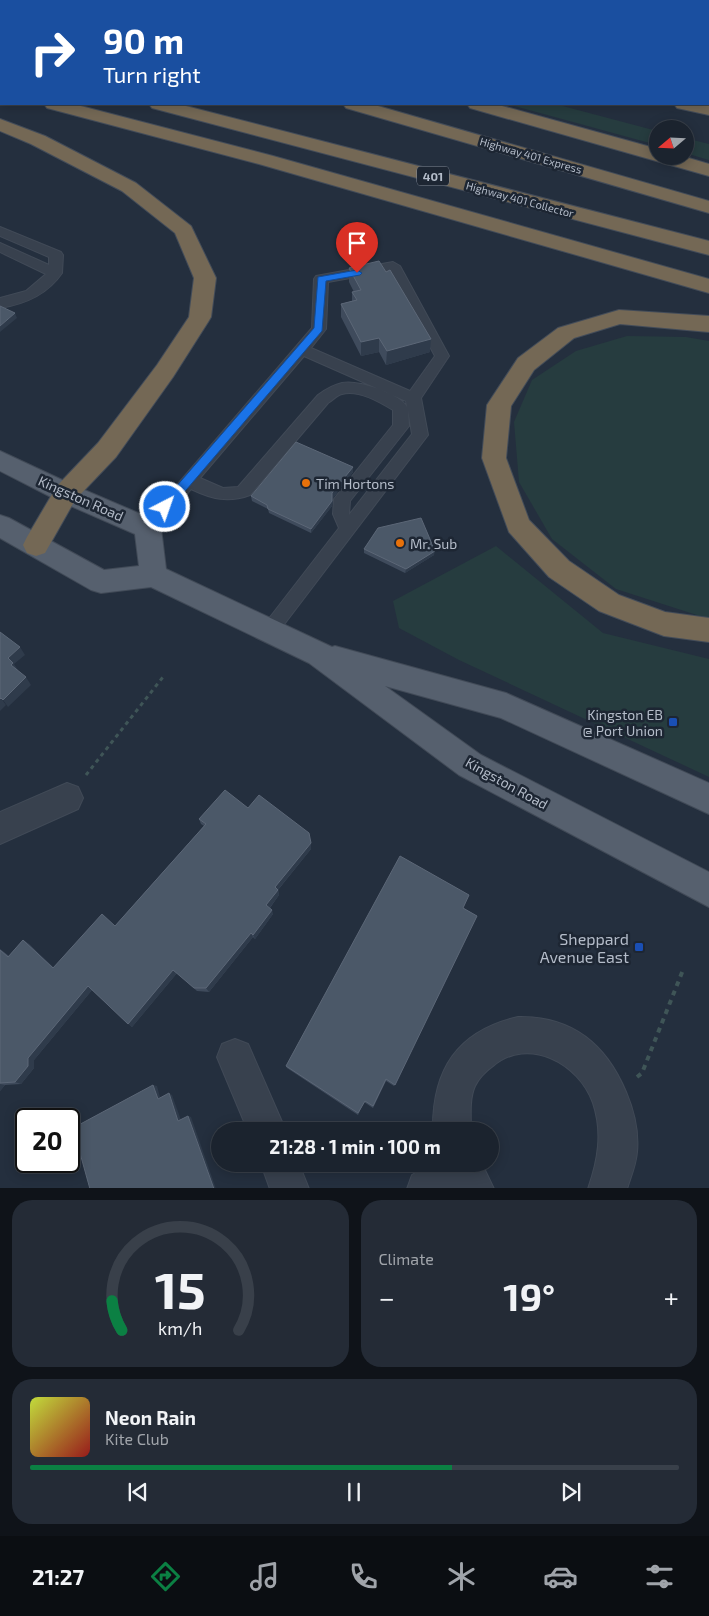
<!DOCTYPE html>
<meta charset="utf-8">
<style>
:root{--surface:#1b232e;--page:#242b36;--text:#f1f3f6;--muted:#a0a4aa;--line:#39404a;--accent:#0b8043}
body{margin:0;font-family:"Exo 2",sans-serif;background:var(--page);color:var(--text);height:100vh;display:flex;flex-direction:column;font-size:19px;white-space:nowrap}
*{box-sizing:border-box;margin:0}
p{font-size:16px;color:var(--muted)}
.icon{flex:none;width:28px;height:28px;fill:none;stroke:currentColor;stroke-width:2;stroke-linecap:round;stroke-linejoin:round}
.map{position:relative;height:1188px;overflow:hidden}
.details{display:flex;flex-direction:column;gap:12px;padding:12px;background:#0f1319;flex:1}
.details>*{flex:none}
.top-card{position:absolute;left:0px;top:0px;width:710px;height:105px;box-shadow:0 2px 12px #0003,0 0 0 1px var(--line);background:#1a4fa0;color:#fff;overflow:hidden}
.needle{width:32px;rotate:251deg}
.tools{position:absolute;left:649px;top:120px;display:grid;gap:10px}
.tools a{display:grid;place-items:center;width:45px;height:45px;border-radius:50%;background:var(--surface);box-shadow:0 2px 12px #0003,0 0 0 1px var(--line);font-size:25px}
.speed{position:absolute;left:15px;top:1108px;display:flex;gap:10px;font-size:25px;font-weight:700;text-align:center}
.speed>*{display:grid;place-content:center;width:65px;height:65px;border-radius:50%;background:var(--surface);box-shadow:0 2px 12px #0003,0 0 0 1px var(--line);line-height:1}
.speed .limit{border:2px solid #111;border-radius:8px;background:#fff;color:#111}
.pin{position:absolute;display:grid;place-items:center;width:42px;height:42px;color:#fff;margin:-51px -21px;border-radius:50% 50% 50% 0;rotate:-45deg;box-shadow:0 0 5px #0007}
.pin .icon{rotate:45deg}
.me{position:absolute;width:55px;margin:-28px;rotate:41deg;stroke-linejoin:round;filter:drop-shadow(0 0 4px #0008)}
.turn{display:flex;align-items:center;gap:18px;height:105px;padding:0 20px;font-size:22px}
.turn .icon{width:65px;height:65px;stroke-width:2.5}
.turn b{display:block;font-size:35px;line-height:42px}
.big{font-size:38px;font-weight:700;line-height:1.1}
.details .tile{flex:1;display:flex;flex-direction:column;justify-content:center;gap:8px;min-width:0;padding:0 18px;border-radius:20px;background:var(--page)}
.details .dial{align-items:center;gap:0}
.dial svg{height:130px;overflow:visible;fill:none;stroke:var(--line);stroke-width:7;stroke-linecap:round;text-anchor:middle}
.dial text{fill:var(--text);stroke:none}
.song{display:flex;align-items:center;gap:15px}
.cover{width:60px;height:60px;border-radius:8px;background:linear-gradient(135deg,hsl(70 70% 55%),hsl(0 70% 35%))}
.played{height:5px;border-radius:2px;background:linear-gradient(90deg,var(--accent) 65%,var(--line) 65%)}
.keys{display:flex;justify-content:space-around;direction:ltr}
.heat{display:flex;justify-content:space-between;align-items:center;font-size:28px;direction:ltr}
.details .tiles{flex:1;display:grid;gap:12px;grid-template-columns:1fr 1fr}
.tile:last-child{grid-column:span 2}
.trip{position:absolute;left:211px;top:1122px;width:288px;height:50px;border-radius:25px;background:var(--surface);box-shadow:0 2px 12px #0003,0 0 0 1px var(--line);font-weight:700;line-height:50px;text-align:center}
.menu{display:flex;height:80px;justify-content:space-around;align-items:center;background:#0b0e12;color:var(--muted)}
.menu .icon{width:35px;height:35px}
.menu .on{color:var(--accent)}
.menu b{font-size:22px;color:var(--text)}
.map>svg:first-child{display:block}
.green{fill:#263c3f}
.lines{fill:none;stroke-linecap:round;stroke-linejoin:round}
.service-casing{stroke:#414a57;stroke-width:2}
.minor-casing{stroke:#414a57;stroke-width:2}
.primary-casing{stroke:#414a57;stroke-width:2}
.motorway-casing{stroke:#434c59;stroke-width:2}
.path-far1{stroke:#3f5557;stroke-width:3;stroke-dasharray:4 4;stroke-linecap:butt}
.path{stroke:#3f5557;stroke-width:4;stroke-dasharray:5 5;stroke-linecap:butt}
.service{fill:#38414e;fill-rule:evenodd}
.minor{fill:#38414e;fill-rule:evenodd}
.primary{fill:#56606e;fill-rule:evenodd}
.motorway{fill:#746855;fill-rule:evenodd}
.wall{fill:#3f4b5c}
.shaded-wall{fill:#2f3b4b}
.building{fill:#4b5868;stroke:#5c6777}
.route{fill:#1a73e8;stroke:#114b97}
.food-dot{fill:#e8710a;stroke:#1d2633;stroke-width:2}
.transit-dot{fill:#1a4fb4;stroke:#1d2633;stroke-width:2}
.labels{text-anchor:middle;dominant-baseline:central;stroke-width:5;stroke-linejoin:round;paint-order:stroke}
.far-street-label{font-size:11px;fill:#b4bcc9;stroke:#1d2633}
.shield{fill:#1d2633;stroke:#878f9c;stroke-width:1}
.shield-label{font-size:12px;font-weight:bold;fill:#b4bcc9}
.poi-label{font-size:14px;fill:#b4bcc9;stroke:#1d2633;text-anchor:start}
.street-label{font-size:14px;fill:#b4bcc9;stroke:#1d2633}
.near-poi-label{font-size:16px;fill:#b4bcc9;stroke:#1d2633;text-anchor:end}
</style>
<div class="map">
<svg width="709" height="1189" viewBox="0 0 709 1189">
<rect width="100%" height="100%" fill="#242f3e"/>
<g class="green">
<polygon points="507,104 555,104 657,131 657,145"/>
<polygon points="685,138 709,144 709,160 685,153"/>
<polygon points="627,336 686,337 709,341 709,617 703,617 616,589 552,539 519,482 514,422 532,380 576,351"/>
<polygon points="496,546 603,633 709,659 709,777 459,660 399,628 393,601"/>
</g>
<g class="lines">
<g class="service-casing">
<g id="service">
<path d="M0,227L61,252L63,255L62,273C47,295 25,304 0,308V298L26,291L46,274L0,252V243L49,265V257L0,236Z"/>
<path d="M393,262L400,266L449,356L421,398L428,435L276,635L270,638L264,635L261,630L264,625L339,528L333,514L334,499L393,425V410C380,402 358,389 342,394C337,395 333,400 328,403L250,495C228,503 212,499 191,489L154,533L148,535L142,533L140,528L312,328L314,279L316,276ZM389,271L435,356L410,391L311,348L326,329L328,282ZM304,356L406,401L407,407C399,393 358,380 342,383C333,385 325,390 318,395L238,487L223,488L200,478ZM408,410L412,434L349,515L350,501L409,426Z"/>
</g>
</g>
<g class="minor-casing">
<g id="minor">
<polygon points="67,783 78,787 83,798 78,809 0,844 0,812"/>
<path d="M518,1017C572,1016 606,1044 626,1092C634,1111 639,1131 637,1152C636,1165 631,1176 627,1189H588C598,1160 603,1133 593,1103C579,1063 528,1036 493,1066C486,1071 479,1078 475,1086C469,1099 471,1117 471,1131H433C432,1070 457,1031 518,1017Z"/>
<polygon points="235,1039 248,1044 286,1131 248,1131 217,1057 222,1044"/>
<polygon points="261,1164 299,1164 309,1189 270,1189"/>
<polygon points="430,1164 482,1164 494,1189 407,1189 412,1175"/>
</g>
</g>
<g class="primary-casing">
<polygon id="primary" points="0,451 75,486 157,521 161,528 166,569 332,647 335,646 506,693 709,783 709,814 501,718 385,686 481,755 709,872 709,907 459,775 309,663 151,587 101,593 91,590 0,538 0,515 9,518 104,570 139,566 135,534 57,500 0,471"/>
</g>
<g class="motorway-casing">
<g id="motorway">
<polygon points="78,0 98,0 99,1 79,1"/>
<polygon points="251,0 271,0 272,1 252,1"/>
<polygon points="366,0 387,0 388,1 367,1"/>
<rect x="0" y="57" width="1" height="11"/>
<rect x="0" y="85" width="1" height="10"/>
<polygon points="44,104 73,104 273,156 709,279 709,293 259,164 47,108"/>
<polygon points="149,104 178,104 709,241 709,255 152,108"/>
<polygon points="343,104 371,104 709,201 709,213 346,108"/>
<polygon points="467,104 495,104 658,149 658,156 682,156 709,164 709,176 470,108"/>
<polygon points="674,104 709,105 709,115 677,108"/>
<polygon points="0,119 45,136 136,183 191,226 216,278 211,317 208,322 173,377 116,457 75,500 45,553 36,556 27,553 23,545 27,537 57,486 98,443 157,365 189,317 194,278 175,233 122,191 31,144 0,131"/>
<polygon points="619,310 709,316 709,332 620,324 574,338 534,370 511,406 506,458 529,520 569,561 619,595 665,612 709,618 709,642 664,636 599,611 549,577 509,532 482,458 487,405 518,358 558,328"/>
</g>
</g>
<polyline class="path-far1" points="86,775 163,677"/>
<polyline class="path" points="637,1077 642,1073 683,970"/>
<use href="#service" class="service"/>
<use href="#minor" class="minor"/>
<use href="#primary" class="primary"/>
<use href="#motorway" class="motorway"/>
</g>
<g class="wall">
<polygon points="349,268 430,352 386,365 379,352 361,356 341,317 341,304 352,301 352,292 354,292 349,282"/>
<polygon points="353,467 353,472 333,498 332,506 311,533 269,513 268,509 252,501 251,496"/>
<polygon points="364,549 434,555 405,573 364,553"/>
<polygon points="248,808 311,849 278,890 279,895 270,908 273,914 255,939 253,937 209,992 197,991 177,973 132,1027 92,990 34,1060 34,1068 21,1084 5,1085 0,1091 0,949 9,956 23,940 29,944 54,968 115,926 204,826 201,824 199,819"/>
<polygon points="463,908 477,916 394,1086 386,1081 373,1108 364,1102 358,1115 287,1068 286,1066"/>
</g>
<g class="shaded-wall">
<polygon points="15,313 17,318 0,332 0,326"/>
<polygon points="379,338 379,352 361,356 361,342"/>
<polygon points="431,339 430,352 386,365 387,351"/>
<polygon points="353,467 353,472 333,498 332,506 311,533 311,529 332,493"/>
<polygon points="435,551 434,555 405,573 406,569"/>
<polygon points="20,647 25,655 14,664 18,670 15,672 11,665 8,658"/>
<polygon points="26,677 31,685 8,707 3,700"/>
<polygon points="1,698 6,705 0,711 0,699"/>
<polygon points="311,843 311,849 276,892 275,887"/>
<polygon points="278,890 279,895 268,910 266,905"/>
<polygon points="272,910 273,914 255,939 253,935"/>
<polygon points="251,933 253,937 209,992 206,988"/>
<polygon points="23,940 29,944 58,972 53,968"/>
<polygon points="173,970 177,973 132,1027 128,1024"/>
<polygon points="88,986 92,990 34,1060 34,1068 21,1084 15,1082 28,1058"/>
<polygon points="0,1084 5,1085 0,1091"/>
<polygon points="153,1085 157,1086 161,1101 158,1099"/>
<polygon points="169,1093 172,1095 182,1123 178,1121"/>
<polygon points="188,1116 191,1117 216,1189 214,1189"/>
</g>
<g class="building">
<polygon points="379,261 386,272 390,270 431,339 387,351 379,338 361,342 341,304 357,300 352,292 361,290 349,268"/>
<polygon points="0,306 15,313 0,326"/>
<polygon points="296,442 353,467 332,493 332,501 311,529 268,509 267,505 251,496"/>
<polygon points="421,518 435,551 406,569 364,549 378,528"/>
<polygon points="0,632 20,647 8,658 13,663 11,665 26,677 3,700 1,698 0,699"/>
<polygon points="225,790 248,808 259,795 309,833 311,843 275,887 278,890 266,905 272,910 253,935 251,933 206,988 194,988 173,970 128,1024 88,986 28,1058 28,1066 15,1082 0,1083 0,950 8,957 23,940 53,968 102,914 115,926 206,824 199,819"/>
<polygon points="400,856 469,895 463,908 477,916 395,1085 386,1079 373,1106 365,1101 358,1113 286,1066"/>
<polygon points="153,1085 158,1099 169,1093 178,1121 188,1116 214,1189 90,1189 73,1128"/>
</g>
<polygon class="route" points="357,270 362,273 360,275 326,281 322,331 169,510 161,510 160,507 161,504 314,328 318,277"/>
<g class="food-dot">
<circle cx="306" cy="483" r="5"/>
<circle cx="400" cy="543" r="5"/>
</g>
<g class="transit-dot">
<rect x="668" y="717" width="10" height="10" rx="2.5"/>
<rect x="634" y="942" width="10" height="10" rx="2.5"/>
</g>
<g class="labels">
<g class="far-street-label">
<text transform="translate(531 155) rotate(16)">Highway 401 Express</text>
<text transform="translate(520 199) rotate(15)">Highway 401 Collector</text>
</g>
<rect class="shield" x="417" y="166.5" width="32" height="19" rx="4"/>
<g class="shield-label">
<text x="433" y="176">401</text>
</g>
<g class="poi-label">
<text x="316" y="483">Tim Hortons</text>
<text x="410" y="543">Mr. Sub</text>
<text x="663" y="714" text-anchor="end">Kingston EB<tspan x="663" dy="16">@ Port Union</tspan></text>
</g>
<g class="street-label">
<text transform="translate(81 498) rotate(24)">Kingston Road</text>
<text transform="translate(507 783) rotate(29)">Kingston Road</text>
</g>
<g class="near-poi-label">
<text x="629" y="938">Sheppard<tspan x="629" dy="18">Avenue East</tspan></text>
</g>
</g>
</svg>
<div class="tools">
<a><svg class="needle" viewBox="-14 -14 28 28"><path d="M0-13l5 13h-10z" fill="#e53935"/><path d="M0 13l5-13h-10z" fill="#a0a4aa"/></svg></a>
</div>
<div class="speed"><div class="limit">20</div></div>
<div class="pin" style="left:357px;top:273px;background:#d93025"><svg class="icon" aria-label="arrive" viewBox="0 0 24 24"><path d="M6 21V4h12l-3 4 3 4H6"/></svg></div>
<svg class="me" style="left:165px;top:507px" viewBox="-20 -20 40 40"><circle r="17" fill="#1a73e8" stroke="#fff" stroke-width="3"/><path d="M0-11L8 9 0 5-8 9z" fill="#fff"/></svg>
<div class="trip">21:28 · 1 min · 100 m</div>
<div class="top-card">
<div class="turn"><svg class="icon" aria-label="right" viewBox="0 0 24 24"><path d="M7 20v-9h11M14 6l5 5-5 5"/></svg><div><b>90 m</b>Turn right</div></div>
</div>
</div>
<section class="details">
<div class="tiles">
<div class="tile dial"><svg viewBox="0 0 100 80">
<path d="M14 69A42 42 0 1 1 86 69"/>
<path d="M14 69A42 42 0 0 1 8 51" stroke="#0b8043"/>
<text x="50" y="56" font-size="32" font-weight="700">15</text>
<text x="50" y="72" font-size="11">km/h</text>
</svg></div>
<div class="tile"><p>Climate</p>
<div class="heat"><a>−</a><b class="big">19°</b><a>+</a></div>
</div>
<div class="tile">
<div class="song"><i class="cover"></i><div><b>Neon Rain</b><p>Kite Club</p></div></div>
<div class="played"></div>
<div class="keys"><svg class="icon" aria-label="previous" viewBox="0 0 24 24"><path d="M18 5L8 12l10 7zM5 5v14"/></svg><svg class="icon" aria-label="pause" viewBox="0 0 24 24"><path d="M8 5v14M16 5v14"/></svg><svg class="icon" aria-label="next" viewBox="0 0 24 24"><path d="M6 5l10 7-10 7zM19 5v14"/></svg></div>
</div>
</div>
</section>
<nav class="menu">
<b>21:27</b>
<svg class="icon on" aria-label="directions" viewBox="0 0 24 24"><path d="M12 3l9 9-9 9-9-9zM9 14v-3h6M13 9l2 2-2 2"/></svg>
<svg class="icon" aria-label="music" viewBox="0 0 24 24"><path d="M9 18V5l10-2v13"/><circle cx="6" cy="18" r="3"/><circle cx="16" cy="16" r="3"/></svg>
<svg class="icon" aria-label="phone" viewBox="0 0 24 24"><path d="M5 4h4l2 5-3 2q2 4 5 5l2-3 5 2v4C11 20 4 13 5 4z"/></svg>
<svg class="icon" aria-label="climate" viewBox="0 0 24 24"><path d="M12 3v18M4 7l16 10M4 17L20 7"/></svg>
<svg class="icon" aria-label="car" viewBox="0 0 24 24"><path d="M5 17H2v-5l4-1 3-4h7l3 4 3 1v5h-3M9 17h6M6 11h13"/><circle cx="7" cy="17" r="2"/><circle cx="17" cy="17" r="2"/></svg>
<svg class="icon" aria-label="filters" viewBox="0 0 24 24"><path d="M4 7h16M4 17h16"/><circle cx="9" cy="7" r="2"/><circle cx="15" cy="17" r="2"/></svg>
</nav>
